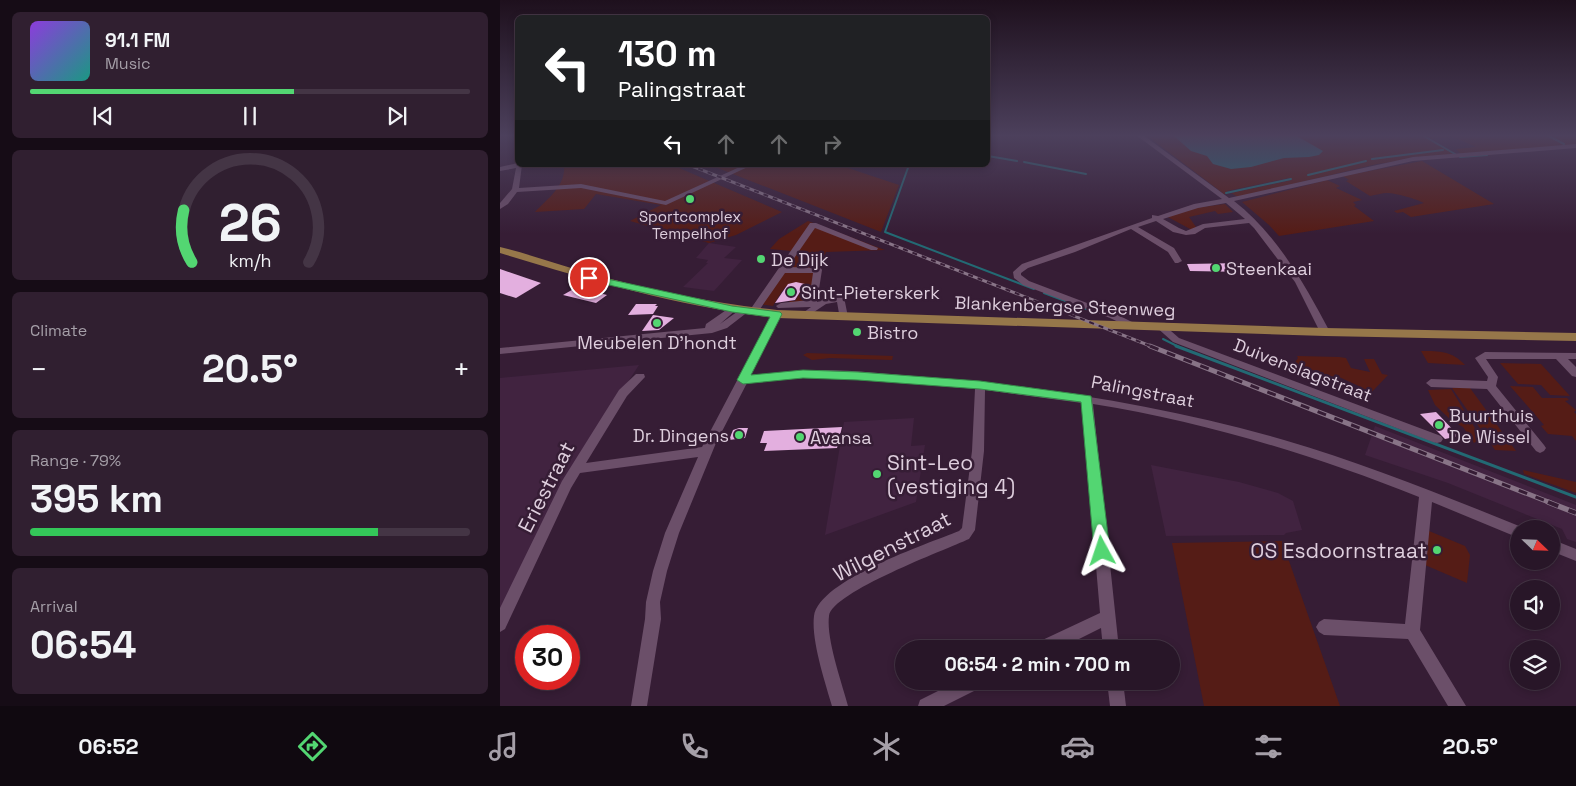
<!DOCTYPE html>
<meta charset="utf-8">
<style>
:root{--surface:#281628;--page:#301f30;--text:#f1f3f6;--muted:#a59fa8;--line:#443545;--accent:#53d672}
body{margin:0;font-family:"Space Grotesk",sans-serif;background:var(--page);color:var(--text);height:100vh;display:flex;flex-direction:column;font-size:19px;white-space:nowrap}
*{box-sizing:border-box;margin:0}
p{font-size:16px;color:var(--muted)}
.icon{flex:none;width:28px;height:28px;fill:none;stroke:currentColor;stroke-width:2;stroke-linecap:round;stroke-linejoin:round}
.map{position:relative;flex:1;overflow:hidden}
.sheet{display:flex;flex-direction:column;gap:12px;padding:12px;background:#160c16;width:500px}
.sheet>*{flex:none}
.hud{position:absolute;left:15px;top:15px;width:475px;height:152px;border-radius:8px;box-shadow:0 2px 8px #0003,0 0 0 1px var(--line);background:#202124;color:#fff;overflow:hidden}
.needle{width:32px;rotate:113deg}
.fabs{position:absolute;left:1010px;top:520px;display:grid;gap:10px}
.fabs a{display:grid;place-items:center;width:50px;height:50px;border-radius:50%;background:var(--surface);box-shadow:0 2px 8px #0003,0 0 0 1px var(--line);font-size:25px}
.speed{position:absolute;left:15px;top:625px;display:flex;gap:10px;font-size:25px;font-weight:700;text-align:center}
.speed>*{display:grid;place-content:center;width:65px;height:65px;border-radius:50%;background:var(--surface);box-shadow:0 2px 8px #0003,0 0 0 1px var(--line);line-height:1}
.speed .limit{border:8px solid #d22;background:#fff;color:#111}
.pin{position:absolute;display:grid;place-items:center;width:42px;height:42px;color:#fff;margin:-21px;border:2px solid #fff;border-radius:50%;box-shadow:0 1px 5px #0007}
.me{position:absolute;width:55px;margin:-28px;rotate:355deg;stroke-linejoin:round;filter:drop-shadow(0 0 4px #0008)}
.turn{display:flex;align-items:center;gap:18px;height:105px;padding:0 20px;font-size:22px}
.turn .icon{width:65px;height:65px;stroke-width:2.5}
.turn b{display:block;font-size:35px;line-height:42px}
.lanes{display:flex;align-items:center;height:48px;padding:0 20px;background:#0003;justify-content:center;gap:25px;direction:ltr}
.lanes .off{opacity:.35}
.big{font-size:38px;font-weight:700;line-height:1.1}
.sheet .widget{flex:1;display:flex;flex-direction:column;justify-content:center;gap:8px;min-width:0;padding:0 18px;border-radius:8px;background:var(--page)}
.sheet .dial{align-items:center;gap:0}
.dial svg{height:130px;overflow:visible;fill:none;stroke:var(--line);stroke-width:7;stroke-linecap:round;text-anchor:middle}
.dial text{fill:var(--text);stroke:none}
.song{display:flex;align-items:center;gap:15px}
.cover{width:60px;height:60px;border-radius:8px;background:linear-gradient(135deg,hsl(270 70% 55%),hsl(170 70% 35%))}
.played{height:5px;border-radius:2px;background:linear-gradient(90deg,var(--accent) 60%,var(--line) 60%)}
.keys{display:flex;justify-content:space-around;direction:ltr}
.heat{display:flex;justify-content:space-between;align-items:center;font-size:28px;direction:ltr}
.charge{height:8px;border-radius:4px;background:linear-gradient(90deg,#34c759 79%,var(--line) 0)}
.trip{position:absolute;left:395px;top:640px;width:285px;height:50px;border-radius:25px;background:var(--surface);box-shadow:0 2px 8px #0003,0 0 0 1px var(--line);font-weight:700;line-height:50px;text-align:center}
.dock{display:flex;height:80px;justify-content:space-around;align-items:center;background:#100910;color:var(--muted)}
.dock .icon{width:35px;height:35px}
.dock .selected{color:var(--accent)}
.dock b{font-size:22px;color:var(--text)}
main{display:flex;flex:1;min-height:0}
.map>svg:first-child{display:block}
.built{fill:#412340}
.green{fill:#551c16}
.water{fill:#236a74}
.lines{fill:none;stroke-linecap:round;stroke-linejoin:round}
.stream-far1{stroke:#236a74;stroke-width:2}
.stream{stroke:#236a74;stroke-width:3}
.building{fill:#e3afdf}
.minor{fill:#6b4f69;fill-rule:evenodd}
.major{fill:#96774a;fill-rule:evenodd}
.rail-far2-casing{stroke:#887487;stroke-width:3}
.rail-far1-casing{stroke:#887487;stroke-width:5}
.rail-casing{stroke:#887487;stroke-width:5.5}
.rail-far2{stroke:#361d35;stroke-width:2;stroke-dasharray:5;stroke-linecap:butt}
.rail-far1{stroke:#361d35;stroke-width:3;stroke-dasharray:9;stroke-linecap:butt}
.rail{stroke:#361d35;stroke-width:4;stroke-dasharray:11;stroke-linecap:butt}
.route{fill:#53d672;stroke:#368b4a}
.poi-dot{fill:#53d672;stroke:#361d35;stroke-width:2}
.labels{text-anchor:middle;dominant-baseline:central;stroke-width:5;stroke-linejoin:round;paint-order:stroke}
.far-poi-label{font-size:15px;fill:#decedd;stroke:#361d35}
.poi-label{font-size:18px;fill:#decedd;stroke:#361d35;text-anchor:start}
.street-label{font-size:18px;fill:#decedd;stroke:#361d35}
.near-poi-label{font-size:21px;fill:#decedd;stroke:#361d35;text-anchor:start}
.near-street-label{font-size:21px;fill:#decedd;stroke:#361d35}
</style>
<main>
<section class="sheet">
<div class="widget">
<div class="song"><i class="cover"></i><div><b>91.1 FM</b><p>Music</p></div></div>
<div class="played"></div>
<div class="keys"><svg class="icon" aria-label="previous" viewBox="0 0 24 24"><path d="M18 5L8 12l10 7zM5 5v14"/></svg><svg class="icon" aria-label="pause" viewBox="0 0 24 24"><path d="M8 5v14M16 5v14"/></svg><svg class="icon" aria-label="next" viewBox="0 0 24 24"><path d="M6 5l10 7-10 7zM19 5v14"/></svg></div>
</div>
<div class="widget dial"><svg viewBox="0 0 100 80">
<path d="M14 69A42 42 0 1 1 86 69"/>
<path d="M14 69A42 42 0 0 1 9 37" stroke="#53d672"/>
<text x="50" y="56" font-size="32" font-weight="700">26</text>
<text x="50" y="72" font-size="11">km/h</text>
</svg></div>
<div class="widget"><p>Climate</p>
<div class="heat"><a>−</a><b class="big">20.5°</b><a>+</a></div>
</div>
<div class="widget"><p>Range · 79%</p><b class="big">395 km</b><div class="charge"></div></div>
<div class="widget"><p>Arrival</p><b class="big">06:54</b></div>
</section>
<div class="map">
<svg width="1076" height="706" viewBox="0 0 1076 706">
<rect width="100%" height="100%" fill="#361d35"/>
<g class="built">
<polygon points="209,243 236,247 224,258 242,260 214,291 183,287 208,263 206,263 208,260 196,258"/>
<polygon points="139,365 71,469 0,613 0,378"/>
<polygon points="414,418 411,446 425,445 416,502 325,535 344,422"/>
<polygon points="875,426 1076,505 1076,542 1067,539 1062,529 948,483 865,455"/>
<polygon points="651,465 739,482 778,493 793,501 802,530 786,533 784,535 666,536"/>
</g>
<g class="green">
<polygon points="646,135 920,135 954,154 877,164 738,197 731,193 792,180 789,178 727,191 728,194 724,194"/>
<polygon points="924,135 1045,135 1056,141 1057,140 1049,135 1076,135 1076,145 961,154 956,149 976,147 952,136 931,139"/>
<path d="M922,161L994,204L911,217L903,212L897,213L894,211L924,203C917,199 895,193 887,193C882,193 876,195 870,196L846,181L849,180L843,176Z"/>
<path d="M64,165H172L282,212L236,235L209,243L130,221L161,205L96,194L84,209L35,212C48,198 66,186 64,165Z"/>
<polygon points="210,165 339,165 399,185 381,232"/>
<polygon points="827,180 840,186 836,188 862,200 853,202 856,205 854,206 874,221 779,236 769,225 742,202"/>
<polygon points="725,204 733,212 718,214 715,211 689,217 696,227 692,230 666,216 695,208"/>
<path d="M308,221L385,250L326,252L319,268H321L317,300L287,305L290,301H295L304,285C287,277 282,292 273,306L258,304L291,251L270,249L279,239Z"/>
<path d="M921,351C940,351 952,351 965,365L928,363Z"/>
<polygon points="307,353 393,356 392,360 330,358 312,360 303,355"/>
<polygon points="797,356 839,357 846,358 851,368 870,372 864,359 874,359 882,374 888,375 868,396 862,394 863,391 859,388 861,387 837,376 836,378 794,364 798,358"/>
<polygon points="1000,363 1041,364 1070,396 1050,395 1041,385 1018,384"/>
<polygon points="1010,386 1033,387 1042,398 1067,398 1069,400 1065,401 1076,410 1074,412 1076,414 1076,441 1072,436 1048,434 1041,426 1044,425"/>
<polygon points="952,388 970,388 1016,451 995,450"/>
<polygon points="951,389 981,438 974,443 963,427 952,421 935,405 928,390"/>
<polygon points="1023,470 1076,482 1076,493 1024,474"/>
<polygon points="929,531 965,546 970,555 967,583 925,565"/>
<polygon points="782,541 840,706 704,706 672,543"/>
</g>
<polygon class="water" points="673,135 795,135 823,151 819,155 809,157 784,158 751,167 731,169 713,164 707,156 691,151"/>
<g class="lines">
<g class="stream-far1">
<polyline points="922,135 955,154"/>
<polyline points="1047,135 1064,144"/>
<polyline points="488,156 517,161"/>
<polyline points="960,157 987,155"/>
<polyline points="872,159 943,150"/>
<polyline points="524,162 586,174"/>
<polyline points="409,165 385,232 534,289"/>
<polyline points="808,175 866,161"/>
<polyline points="726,193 791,179"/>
<polyline points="544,293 589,310"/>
<polyline points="663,339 679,347"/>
</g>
<polyline class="stream" points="676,346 1076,497"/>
</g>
<g class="building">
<polygon points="741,263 745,272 690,271 687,264"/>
<polygon points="0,269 41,283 16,298 0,293"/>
<polygon points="296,282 305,284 295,300 275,303 288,284"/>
<polygon points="77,287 107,295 96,303 63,295"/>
<polygon points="136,304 157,304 155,306 158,306 153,314 128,315"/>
<polygon points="153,315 174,318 159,330 142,331"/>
<polygon points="936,412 959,436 945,439 920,414"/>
<polygon points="342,427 337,448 264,451 267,443 260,443 264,431"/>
<polygon points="239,428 248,428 245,438 229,440 233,430"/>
</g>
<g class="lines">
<g class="minor">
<path d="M636,135H643L729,198L913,157L1076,144V148L913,161L734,201C777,234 805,285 830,332L825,335L820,332L795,282L754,228L749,223L705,228L695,234L686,235L673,232L656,221L638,227L674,248L682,261L678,263H675L668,252L631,229L575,252L528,268L521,273V275L529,281L616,314L634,323L636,325L634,327L631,328L610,318L523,285L514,278L513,272L522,264L652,218V215L658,216L694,204L722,199ZM726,203L745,219L703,224L686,231L679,228L663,219L698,208Z"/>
<polygon points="18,163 18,165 22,165 19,188 81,184 165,201 244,165 252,165 166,205 81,188 17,192 8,204 0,209 0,203 12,189 16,168 0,171 0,167"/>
<polygon points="310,223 316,223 378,248 377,250 371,250 315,228 288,267 321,268 322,270 317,302 323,299 344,297 348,317 343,320 340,319 337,302 326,304 305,318 300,315 311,307 278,308 276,306 281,303 309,300 313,273 285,273 260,309 254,309 252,307"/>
<polygon points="232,306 237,309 220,324 241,309 244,308 249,311 227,328 212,333 0,354 0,348 205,328 206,324"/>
<path d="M277,311L282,314L250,375C273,374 295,370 318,370C358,370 398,375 438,378C555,389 670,407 784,440C866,464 945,496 1024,528L1019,529V538L932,502L920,630L966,706H948L908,639L824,635L819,632L816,627L819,622L824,619L905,624L919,497C814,455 705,422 593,404L619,649H603L601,628L559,649H534L536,643L600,613L582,403L485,390L484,451L475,530L469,539C445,550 332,592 329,616C326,639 342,683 348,706H332C325,682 311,640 314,616C319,580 427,544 459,531L462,528L472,451L475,389L337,377L303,378L247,383L216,443L179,533L167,571L160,602L161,619L147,706H131L145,619L146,602L153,571L165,533L198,457L80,473L71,488L5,629L0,632V608L62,481L119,390L136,374H144L145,377L127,396L86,463L202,447L272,314Z"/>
<polygon points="660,323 663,324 679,338 941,436 943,439 941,442 937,443 933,442 673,342 655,326"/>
<polygon points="985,352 1076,353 1076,359 1068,359 1076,367 1076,377 1072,376 1056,359 986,359 998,377 996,386 1044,445 1046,448 1044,451 1040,453 1036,451 987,389 931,387 926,383 931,379 987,381 988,377 975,358"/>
<polygon points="1051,539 1076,549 1076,561 1051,551"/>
<polygon points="458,681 484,681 482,687 444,706 418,706 420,700"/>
<polygon points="607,681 623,681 626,706 610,706"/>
</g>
<path class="major" d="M0,247C36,256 71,269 107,278C163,293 219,304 277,310L825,328L1076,333V341L825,336L277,318C182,307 91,281 0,253Z"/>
<g class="rail-far2-casing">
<polyline id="rail-far2" points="189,165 653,347"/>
</g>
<g class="rail-far1-casing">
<polyline id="rail-far1" points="650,346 1051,503"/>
</g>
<g class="rail-casing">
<polyline id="rail" points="1048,502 1076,513"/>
</g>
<use href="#rail-far2" class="rail-far2"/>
<use href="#rail-far1" class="rail-far1"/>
<use href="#rail" class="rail"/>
</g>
<linearGradient id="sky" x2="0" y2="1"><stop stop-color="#1e101d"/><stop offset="0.58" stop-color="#4c405c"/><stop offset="1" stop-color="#4c405c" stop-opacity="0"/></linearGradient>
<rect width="1076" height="234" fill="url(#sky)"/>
<polygon class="route" points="89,275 232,306 280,312 282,314 251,375 303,370 358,372 480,381 591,396 610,551 608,556 602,558 597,556 594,551 581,402 480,389 358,380 303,378 243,384 237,380 270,317 232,312 86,280 86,276"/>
<g class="poi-dot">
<circle cx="190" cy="199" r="5"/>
<circle cx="261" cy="259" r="5"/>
<circle cx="716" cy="268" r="5"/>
<circle cx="291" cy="292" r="5"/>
<circle cx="157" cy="323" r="5"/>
<circle cx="357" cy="332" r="5"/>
<circle cx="939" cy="425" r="5"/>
<circle cx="239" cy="435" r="5"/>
<circle cx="300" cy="437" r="5"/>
<circle cx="377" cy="474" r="5"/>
<circle cx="937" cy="550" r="5"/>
</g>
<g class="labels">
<g class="far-poi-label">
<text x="190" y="216">Sportcomplex<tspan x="190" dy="17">Tempelhof</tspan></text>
</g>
<g class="poi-label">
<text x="271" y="259">De Dijk</text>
<text x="726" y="268">Steenkaai</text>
<text x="301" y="292">Sint-Pieterskerk</text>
<text x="367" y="332">Bistro</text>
<text x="157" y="342" text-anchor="middle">Meubelen D'hondt</text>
<text x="949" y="415">Buurthuis<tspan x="949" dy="21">De Wissel</tspan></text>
<text x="229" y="435" text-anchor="end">Dr. Dingens</text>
<text x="310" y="437">Avansa</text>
</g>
<g class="street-label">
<text transform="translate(565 306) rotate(2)">Blankenbergse Steenweg</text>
<text transform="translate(803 370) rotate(21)">Duivenslagstraat</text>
<text transform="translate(643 391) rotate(11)">Palingstraat</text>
</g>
<g class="near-poi-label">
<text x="387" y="462">Sint-Leo<tspan x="387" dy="24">(vestiging 4)</tspan></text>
<text x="927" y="550" text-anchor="end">OS Esdoornstraat</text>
</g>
<g class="near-street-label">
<text transform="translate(46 487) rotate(-63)">Eriestraat</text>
<text transform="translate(392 546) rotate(-27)">Wilgenstraat</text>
</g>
</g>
</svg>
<div class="fabs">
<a><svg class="needle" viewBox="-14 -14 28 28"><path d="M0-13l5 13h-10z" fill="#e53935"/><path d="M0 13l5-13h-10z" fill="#a59fa8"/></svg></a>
<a><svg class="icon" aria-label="sound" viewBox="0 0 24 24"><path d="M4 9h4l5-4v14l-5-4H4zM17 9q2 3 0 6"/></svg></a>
<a><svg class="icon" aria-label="layers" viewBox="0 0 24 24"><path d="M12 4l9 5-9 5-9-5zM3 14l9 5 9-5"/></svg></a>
</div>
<div class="speed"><div class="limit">30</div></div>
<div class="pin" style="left:89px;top:278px;background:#d93025"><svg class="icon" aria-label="arrive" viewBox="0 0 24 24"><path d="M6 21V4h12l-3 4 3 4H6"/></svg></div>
<svg class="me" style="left:602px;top:551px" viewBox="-20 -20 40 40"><path d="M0-17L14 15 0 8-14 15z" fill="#53d672" stroke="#fff" stroke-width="4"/></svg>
<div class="trip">06:54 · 2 min · 700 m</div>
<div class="hud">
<div class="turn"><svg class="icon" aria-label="left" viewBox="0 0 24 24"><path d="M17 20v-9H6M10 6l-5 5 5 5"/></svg><div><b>130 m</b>Palingstraat</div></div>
<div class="lanes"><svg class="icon" aria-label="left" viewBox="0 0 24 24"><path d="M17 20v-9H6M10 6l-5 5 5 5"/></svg><svg class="icon off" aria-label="ahead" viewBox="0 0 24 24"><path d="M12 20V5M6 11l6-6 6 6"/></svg><svg class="icon off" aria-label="ahead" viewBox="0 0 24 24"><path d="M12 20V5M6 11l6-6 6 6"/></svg><svg class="icon off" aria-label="right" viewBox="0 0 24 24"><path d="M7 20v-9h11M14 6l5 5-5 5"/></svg></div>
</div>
</div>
</main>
<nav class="dock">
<b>06:52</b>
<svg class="icon selected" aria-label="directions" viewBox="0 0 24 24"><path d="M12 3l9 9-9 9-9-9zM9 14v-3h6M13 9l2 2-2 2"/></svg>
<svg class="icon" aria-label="music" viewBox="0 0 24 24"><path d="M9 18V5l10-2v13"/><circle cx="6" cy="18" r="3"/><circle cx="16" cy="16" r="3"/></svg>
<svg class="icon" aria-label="phone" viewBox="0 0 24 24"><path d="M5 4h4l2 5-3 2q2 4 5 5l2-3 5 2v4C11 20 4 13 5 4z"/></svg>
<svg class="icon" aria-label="climate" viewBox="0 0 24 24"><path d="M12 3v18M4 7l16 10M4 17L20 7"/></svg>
<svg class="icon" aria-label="car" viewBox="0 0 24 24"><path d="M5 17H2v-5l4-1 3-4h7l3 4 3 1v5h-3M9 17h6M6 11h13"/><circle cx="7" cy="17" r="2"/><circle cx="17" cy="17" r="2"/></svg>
<svg class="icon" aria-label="filters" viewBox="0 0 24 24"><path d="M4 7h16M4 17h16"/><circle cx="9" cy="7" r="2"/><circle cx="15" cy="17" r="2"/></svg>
<b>20.5°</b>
</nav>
